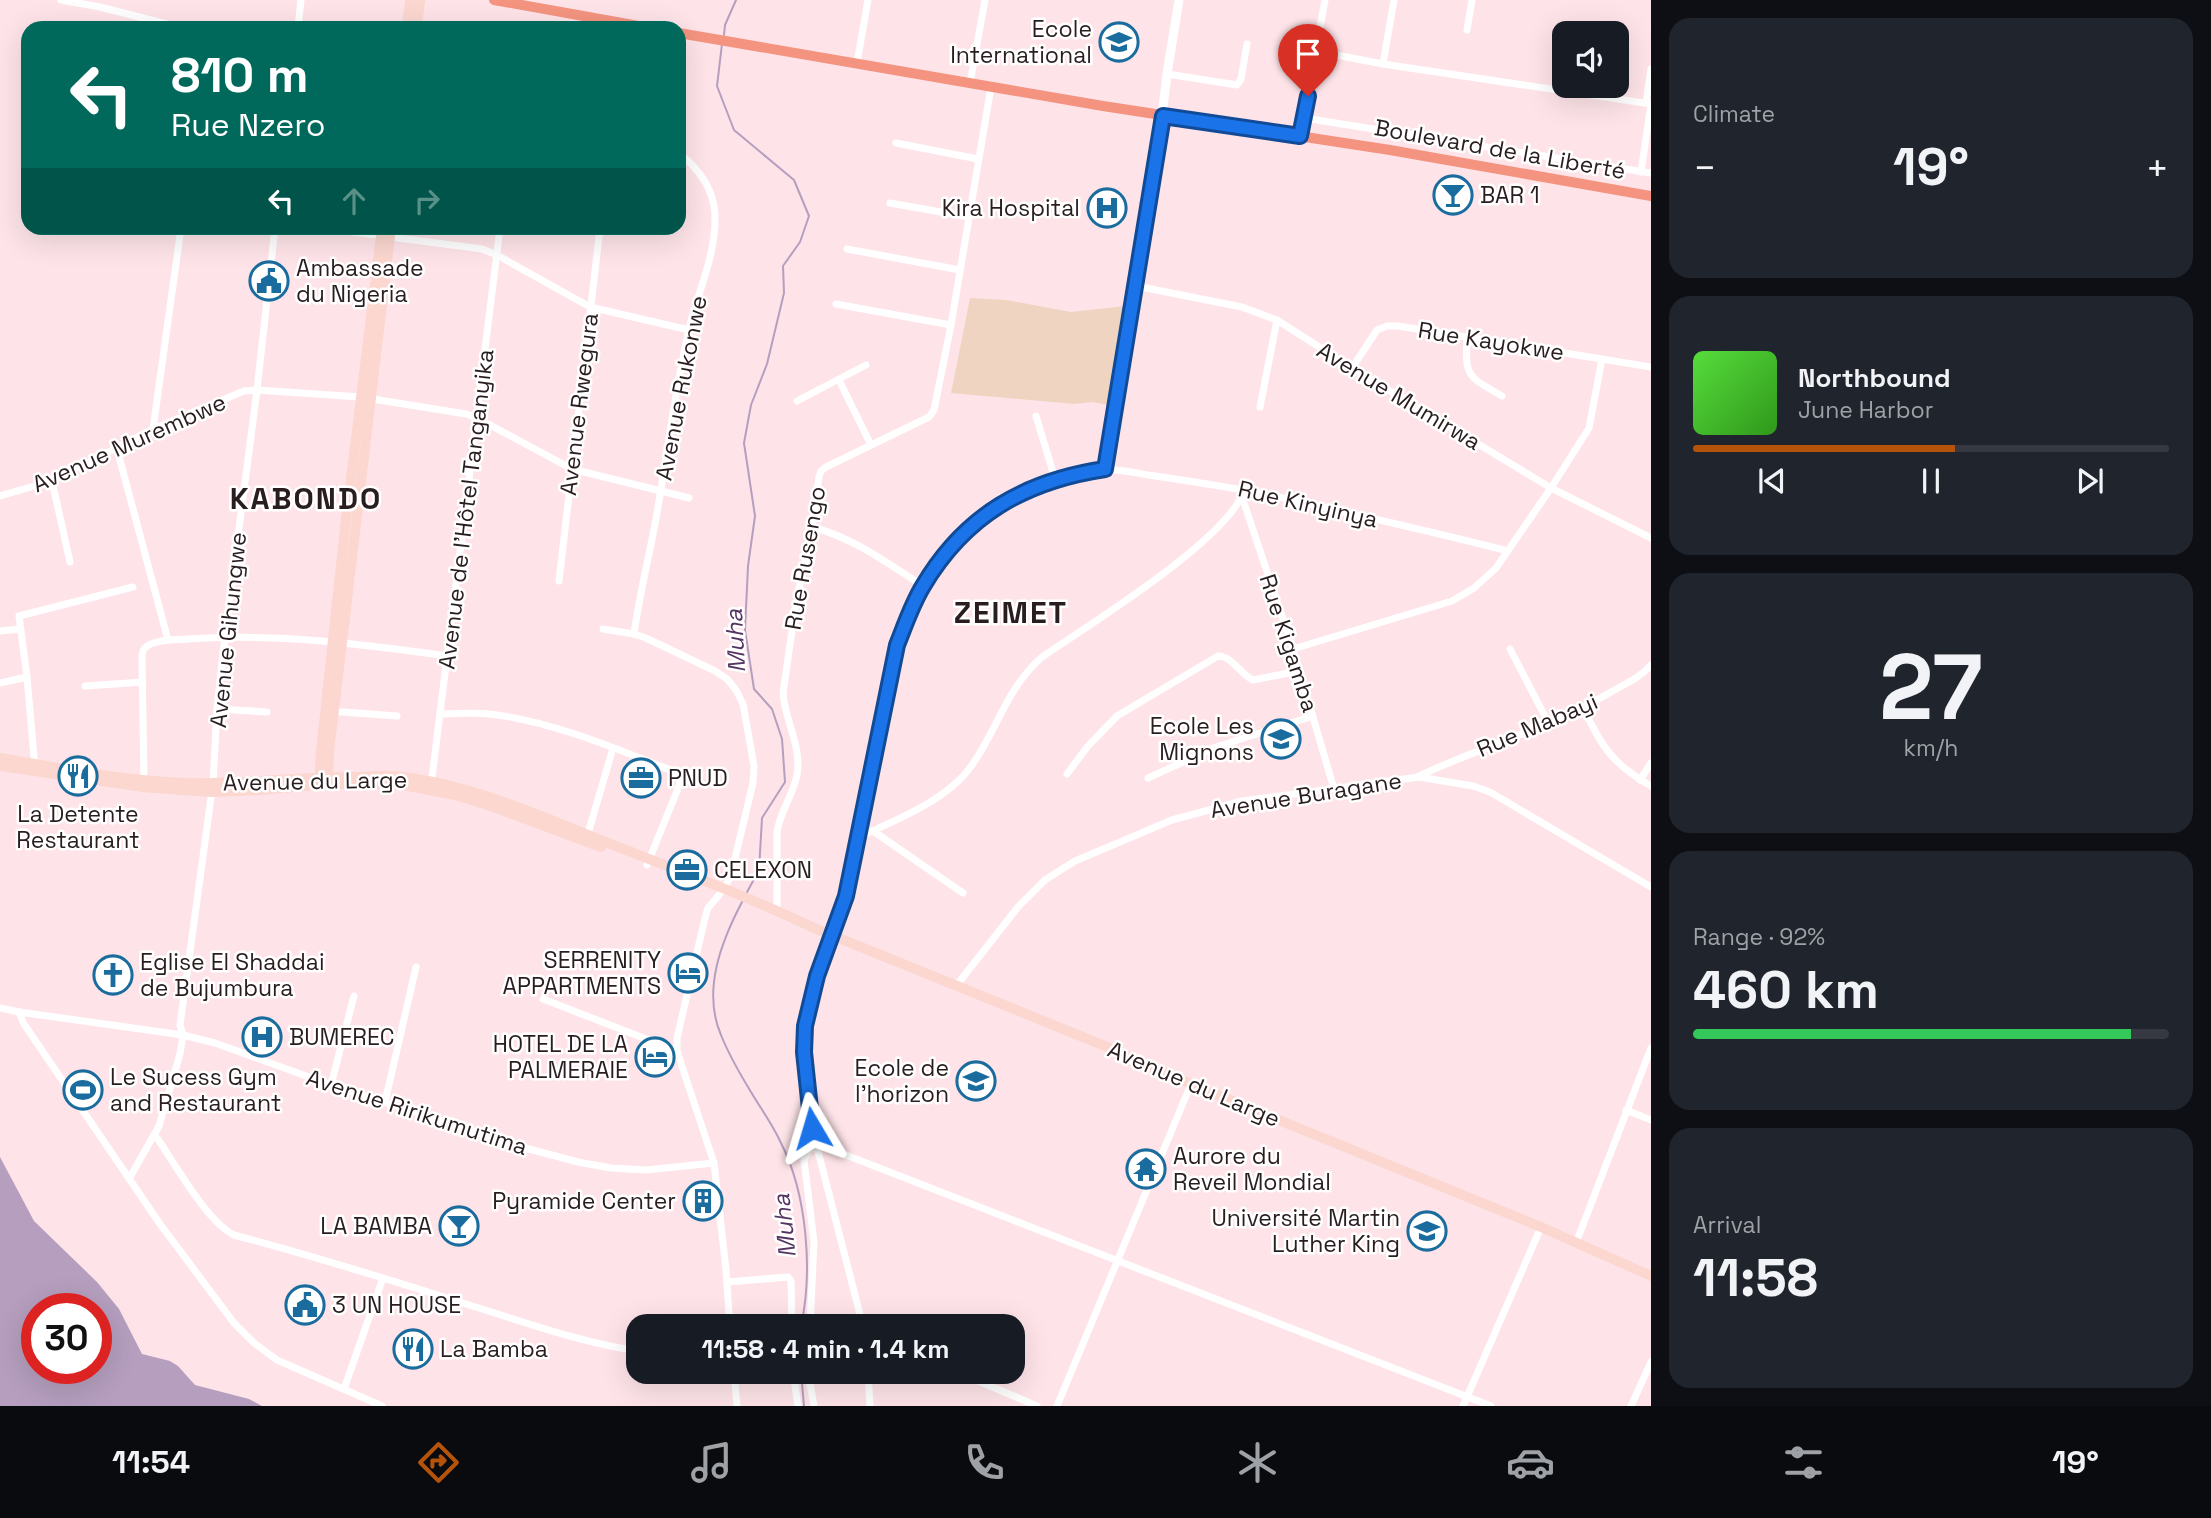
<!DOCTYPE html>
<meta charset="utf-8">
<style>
:root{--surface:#171b24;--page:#20242c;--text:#f1f3f6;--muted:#9ea1a6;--line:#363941;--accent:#b45309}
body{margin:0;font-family:"Space Grotesk",sans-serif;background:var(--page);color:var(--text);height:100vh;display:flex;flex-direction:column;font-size:26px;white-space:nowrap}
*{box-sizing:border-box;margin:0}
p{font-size:23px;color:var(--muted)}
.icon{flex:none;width:38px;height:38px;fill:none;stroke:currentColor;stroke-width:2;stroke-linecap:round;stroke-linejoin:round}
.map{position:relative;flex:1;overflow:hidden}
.details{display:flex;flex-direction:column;gap:18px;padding:18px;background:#0d0f14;width:560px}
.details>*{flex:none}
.top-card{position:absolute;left:21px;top:21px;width:665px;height:214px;border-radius:21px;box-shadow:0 7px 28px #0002;background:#00695c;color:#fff;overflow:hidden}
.buttons{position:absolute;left:1552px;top:21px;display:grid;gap:14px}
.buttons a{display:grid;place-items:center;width:77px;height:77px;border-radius:14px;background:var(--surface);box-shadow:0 7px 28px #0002;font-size:35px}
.speed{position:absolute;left:21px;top:1293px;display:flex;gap:14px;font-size:35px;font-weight:700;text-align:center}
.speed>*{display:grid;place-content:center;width:91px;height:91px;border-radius:50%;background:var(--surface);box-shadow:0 7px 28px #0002;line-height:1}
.speed .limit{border:10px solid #d22;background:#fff;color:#111}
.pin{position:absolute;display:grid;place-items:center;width:60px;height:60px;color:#fff;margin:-72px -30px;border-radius:50% 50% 50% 0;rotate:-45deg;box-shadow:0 0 7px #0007}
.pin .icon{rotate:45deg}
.me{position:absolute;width:77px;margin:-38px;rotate:353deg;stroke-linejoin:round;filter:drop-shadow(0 0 5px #0008)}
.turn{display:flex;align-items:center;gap:24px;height:147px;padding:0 35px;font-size:32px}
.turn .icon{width:91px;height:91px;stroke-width:2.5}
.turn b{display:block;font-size:49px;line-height:60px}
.lanes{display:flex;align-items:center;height:66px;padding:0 35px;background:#0003;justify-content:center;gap:35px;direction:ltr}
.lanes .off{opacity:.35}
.big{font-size:52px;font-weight:600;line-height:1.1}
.details .card{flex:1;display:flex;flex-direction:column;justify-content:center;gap:10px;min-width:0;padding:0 24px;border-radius:21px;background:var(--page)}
.details .dial{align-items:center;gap:0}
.dial b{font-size:91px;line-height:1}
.song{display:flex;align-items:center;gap:21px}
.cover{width:84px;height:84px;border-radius:10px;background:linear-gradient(135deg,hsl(110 70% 55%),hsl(110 70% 35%))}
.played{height:7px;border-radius:4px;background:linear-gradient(90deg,var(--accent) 55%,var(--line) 55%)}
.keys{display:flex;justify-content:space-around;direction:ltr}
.heat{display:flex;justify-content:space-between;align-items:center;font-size:38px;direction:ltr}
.charge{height:10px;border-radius:5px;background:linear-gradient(90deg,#34c759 92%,var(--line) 0)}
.trip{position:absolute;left:626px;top:1314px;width:399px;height:70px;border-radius:21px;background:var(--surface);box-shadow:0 7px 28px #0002;font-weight:600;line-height:70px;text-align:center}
.dock{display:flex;height:112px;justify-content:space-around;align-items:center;background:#090b0e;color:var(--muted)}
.dock .icon{width:49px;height:49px}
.dock .selected{color:var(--accent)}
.dock b{font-size:32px;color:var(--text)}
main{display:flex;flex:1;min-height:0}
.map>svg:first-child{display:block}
.green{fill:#efd4c1}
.water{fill:#b59ebe;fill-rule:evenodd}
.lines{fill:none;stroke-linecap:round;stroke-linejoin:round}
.stream{stroke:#b59ebe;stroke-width:2}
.minor{stroke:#fff;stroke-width:7}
.tertiary{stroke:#fff;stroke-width:9}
.secondary{stroke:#fbd7d0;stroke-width:10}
.trunk{stroke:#f49480;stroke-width:10}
.route-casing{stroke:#114b97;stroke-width:18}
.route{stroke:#1a73e8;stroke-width:12}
.labels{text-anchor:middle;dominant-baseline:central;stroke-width:5;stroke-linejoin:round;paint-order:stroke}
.poi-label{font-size:23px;fill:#291d1f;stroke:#fff;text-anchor:start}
.street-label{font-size:23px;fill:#291d1f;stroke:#fff}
.water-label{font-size:24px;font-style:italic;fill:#553461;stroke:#fff}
.district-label{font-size:30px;font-weight:bold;letter-spacing:2px;fill:#291d1f;stroke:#fff}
</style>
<main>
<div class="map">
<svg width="1651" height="1406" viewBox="0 0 1651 1406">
<rect width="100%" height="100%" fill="#fee4e8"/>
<polygon class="green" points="970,298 1006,300 1071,312 1126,306 1109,405 1092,402 1074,404 951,393"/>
<path class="water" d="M0,1157L34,1221L97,1282L119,1309L142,1354L170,1361L178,1366L195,1385L249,1399L262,1406H0ZM96,1309V1368H37V1309Z"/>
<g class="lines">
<g class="stream">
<polyline points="724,35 725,25 736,0"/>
<polyline points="722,44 717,86 734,130 794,180 809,216 800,242 783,266 784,293 767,364 751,405 744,443 755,516 748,566 745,630 754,689 772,709 782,739 785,782 762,818 759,870 746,894"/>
<path d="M742,902C721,942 702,991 721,1035C729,1055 740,1074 751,1092C761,1109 773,1125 781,1143C807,1194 813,1271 801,1326"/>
<polyline points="801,1372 804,1406"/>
</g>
<g class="minor">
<polyline points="61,0 100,7 182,28"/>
<polyline points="298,28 301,0"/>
<polyline points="1467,30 1472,0"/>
<polyline points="1315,51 1383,64 1651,104"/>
<polyline points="857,63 868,0"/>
<polyline points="1383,64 1394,0"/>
<polyline points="1167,74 1237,85 1241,79 1247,44"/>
<polyline points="970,83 985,0"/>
<polyline points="1646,103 1651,69"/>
<polyline points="1304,118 1651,173"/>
<polyline points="1300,136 1325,0"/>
<polyline points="896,143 978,159"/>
<polyline points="1641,172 1651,104"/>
<polyline points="890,203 969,217"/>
<polyline points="322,228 482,249 497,255 590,307 689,330"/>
<polyline points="847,249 960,270"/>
<polyline points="1136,286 1242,307 1277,320 1352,368 1551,488 1651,538"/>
<polyline points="836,304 951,325"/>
<path d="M1467,338C1465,378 1468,376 1502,396"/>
<polyline points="1352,368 1377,330 1387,326 1398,326 1651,367"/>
<polyline points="839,380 871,445"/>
<polyline points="797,401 866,365"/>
<polyline points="1260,407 1277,320"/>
<polyline points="1036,416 1055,479"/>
<polyline points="153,429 181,228"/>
<polyline points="117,449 168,640"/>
<polyline points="1105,469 1162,116"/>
<polyline points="52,481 70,562"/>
<polyline points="0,496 52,481 153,429 244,391 257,390 360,397 466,414 477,418 572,469 689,498"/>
<polyline points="1242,497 1293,649 1334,789"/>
<path d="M812,527C854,538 887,563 923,586"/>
<polyline points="559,581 600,228"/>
<polyline points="603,629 634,634 646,638 715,671 727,679 736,690 743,704 754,766 753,783 731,875 724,889 708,908 705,918 677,1038 677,1051 714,1163 726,1270 730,1326"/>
<polyline points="0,631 20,629"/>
<path d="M634,634C639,597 648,561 655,524C667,459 674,393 689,329C698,291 716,256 715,215C714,189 699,169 679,153"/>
<polyline points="1293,649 1452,601 1474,588 1496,568 1551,488 1589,428 1602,359"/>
<polyline points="1510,649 1549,724"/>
<polyline points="27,677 19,616 133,587"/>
<polyline points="0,683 27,677 35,768"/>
<polyline points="85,686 143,682"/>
<polyline points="217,709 267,712"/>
<path d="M1584,709C1601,747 1614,765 1651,786"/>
<polyline points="329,711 397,716"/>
<path d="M440,714C456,714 473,712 489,714C553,721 619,750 678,773L681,781L647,865"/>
<path d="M1067,774L1088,746L1117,716L1218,656C1232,656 1240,674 1253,680L1299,671"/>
<path d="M1419,776C1483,746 1550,728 1611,692C1625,684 1641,677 1651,665"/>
<polyline points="1148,778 1216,747 1313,716"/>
<polyline points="1640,780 1651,763"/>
<path d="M144,783L142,656C143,651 142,650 146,647C156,639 176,640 188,639C276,633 361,644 448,656"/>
<polyline points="431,786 500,228"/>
<polyline points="873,831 963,893"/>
<polyline points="587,837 613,748"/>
<path d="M859,837C897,820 949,799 972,765C999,727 1005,690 1042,657C1084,628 1236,535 1244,488"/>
<path d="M777,911V832C780,812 793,795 797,775C802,746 785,721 783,693L796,603L812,527L819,477L821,471L826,467L929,417L934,410L951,325L991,87"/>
<polyline points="956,986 1018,907 1045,880 1075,861 1172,820 1242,801 1419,777 1473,786 1490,792 1651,887"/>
<polyline points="543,999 677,1051"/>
<polyline points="0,1008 19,1012 183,1035 215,1043 331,1085 529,1149 578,1162 611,1168 646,1170 714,1163"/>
<polyline points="19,1012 24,1024 160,1224 234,1323 254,1343 277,1360 382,1406"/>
<polyline points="331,1085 354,996"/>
<polyline points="385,1102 416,967"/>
<polyline points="1626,1110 1651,1120"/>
<path d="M155,1135C174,1162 206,1221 234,1235C313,1256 391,1280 469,1305C525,1322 581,1343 639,1351"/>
<polyline points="129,1179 159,1126 180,1054 183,1035 180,1025 213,783 217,709 225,636 257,390 275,228"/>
<polyline points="1576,1243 1651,1048"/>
<polyline points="727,1282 788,1277 791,1281 792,1326"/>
<polyline points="810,1326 814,1242 804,1160 809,1150 816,1146 828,1148 1491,1406"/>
<path d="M863,1326L812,1128L804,1052L805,1026L817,976L846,896L897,645C905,625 912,605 923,586C960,523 1028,474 1103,470C1120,468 1139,474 1155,476C1203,483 1250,490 1296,501C1367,517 1438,533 1508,551"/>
<polyline points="734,1372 737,1406"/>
<polyline points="793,1372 798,1406"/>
<polyline points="808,1372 814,1406"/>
<polyline points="868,1372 870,1406"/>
<polyline points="957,1372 1037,1406"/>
<polyline points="344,1389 383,1278"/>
<polyline points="1057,1406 1191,1084"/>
<polyline points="1463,1406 1541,1227"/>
<polyline points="1631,1406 1651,1362"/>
</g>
<polyline class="tertiary" points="1162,116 1167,74 1179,0"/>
<g class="secondary">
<polyline points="407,28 410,0"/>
<polyline points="417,28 420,0"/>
<path d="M0,758C66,769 133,783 200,783C251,783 302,777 354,777C366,777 378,775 391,776C464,781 540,816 608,843C677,870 747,896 814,928L1105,1046L1191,1084L1541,1227L1651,1276"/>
<polyline points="0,766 143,787 181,790 212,792 261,790 328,784 403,785 455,795 491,806 601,847"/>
<polyline points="328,780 329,752 391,228"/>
<polyline points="319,783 321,751 345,528 382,228"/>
</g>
<g class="trunk">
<polyline points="494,0 650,28"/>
<polyline points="679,33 1103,106 1390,150 1651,196"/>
</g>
</g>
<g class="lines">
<g class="route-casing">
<path id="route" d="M812,1128L804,1052L805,1026L817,976L846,896L897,645C905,625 912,604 923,586C965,515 1025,481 1105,469L1163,116L1300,136L1308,96"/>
</g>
<use href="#route" class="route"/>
</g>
<defs>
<g id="school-ring" transform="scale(2.0125)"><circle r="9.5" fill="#fff" stroke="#196c9d" stroke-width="1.5"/><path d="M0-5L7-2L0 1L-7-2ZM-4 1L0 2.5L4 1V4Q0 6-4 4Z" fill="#196c9d"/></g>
<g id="bar-ring" transform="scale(2.0125)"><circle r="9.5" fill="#fff" stroke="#196c9d" stroke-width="1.5"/><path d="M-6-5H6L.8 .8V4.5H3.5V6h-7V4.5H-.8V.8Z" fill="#196c9d"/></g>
<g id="hospital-ring" transform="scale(2.0125)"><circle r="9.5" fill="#fff" stroke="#196c9d" stroke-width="1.5"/><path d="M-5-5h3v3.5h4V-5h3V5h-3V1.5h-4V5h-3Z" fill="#196c9d"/></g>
<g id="civic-ring" transform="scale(2.0125)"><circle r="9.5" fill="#fff" stroke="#196c9d" stroke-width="1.5"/><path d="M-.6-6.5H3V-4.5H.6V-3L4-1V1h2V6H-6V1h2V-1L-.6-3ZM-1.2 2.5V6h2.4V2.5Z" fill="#196c9d"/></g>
<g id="restaurant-ring" transform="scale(2.0125)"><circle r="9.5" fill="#fff" stroke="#196c9d" stroke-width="1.5"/><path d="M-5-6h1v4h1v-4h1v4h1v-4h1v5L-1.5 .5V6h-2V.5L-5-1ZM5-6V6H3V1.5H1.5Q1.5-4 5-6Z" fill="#196c9d"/></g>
<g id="office-ring" transform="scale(2.0125)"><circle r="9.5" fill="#fff" stroke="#196c9d" stroke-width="1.5"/><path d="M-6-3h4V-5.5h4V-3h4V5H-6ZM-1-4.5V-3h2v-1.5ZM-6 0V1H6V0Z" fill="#196c9d"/></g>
<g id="hotel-ring" transform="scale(2.0125)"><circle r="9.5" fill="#fff" stroke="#196c9d" stroke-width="1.5"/><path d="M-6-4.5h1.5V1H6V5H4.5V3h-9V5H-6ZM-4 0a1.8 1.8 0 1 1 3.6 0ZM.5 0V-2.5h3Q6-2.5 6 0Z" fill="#196c9d"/></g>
<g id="church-ring" transform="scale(2.0125)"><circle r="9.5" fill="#fff" stroke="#196c9d" stroke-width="1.5"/><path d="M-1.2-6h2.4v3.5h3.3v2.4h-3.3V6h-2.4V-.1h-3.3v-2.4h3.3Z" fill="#196c9d"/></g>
<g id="stadium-ring" transform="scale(2.0125)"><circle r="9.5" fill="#fff" stroke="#196c9d" stroke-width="1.5"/><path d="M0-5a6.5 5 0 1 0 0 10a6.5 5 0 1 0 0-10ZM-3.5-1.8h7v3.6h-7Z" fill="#196c9d"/></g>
<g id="temple-ring" transform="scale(2.0125)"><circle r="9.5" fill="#fff" stroke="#196c9d" stroke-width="1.5"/><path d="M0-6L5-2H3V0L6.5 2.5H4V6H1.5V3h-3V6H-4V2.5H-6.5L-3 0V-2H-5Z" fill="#196c9d"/></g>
<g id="building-ring" transform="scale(2.0125)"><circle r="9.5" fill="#fff" stroke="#196c9d" stroke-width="1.5"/><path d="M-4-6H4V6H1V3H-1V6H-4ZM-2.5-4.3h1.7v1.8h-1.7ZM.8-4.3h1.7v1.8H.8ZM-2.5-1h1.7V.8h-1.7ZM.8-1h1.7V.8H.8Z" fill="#196c9d"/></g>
<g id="university-ring" transform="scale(2.0125)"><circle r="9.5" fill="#fff" stroke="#196c9d" stroke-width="1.5"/><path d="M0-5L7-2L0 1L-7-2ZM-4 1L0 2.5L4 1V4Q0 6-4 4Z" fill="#196c9d"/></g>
</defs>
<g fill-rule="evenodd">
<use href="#school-ring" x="1119" y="42"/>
<use href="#bar-ring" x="1453" y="195"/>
<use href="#hospital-ring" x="1107" y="208"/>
<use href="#civic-ring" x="269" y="281"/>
<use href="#school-ring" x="1281" y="739"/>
<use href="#restaurant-ring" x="78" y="776"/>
<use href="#office-ring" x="641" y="778"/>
<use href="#office-ring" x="687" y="870"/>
<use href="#hotel-ring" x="688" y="973"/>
<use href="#church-ring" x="113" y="975"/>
<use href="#hospital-ring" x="262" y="1037"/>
<use href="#hotel-ring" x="655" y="1057"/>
<use href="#school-ring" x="976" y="1081"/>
<use href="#stadium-ring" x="83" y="1090"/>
<use href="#temple-ring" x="1146" y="1169"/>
<use href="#building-ring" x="703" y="1201"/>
<use href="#bar-ring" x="459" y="1226"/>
<use href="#university-ring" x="1427" y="1231"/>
<use href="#civic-ring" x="305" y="1305"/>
<use href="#restaurant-ring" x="413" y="1349"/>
</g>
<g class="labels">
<g class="poi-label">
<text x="1092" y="29" text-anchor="end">Ecole<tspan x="1092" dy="26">International</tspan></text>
<text x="1480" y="195">BAR 1</text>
<text x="1080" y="208" text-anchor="end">Kira Hospital</text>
<text x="296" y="268">Ambassade<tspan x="296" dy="26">du Nigeria</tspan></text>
<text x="1254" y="726" text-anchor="end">Ecole Les<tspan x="1254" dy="26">Mignons</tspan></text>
<text x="668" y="778">PNUD</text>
<text x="78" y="814" text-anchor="middle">La Detente<tspan x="78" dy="26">Restaurant</tspan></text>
<text x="714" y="870">CELEXON</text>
<text x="661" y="960" text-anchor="end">SERRENITY<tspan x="661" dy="26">APPARTMENTS</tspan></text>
<text x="140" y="962">Eglise El Shaddai<tspan x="140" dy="26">de Bujumbura</tspan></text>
<text x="289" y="1037">BUMEREC</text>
<text x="628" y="1044" text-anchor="end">HOTEL DE LA<tspan x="628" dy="26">PALMERAIE</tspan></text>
<text x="949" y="1068" text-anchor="end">Ecole de<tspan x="949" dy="26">l'horizon</tspan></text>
<text x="110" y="1077">Le Sucess Gym<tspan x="110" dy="26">and Restaurant</tspan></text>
<text x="1173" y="1156">Aurore du<tspan x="1173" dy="26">Reveil Mondial</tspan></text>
<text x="676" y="1201" text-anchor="end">Pyramide Center</text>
<text x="1400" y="1218" text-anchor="end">Université Martin<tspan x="1400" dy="26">Luther King</tspan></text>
<text x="432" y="1226" text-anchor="end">LA BAMBA</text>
<text x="332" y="1305">3 UN HOUSE</text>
<text x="440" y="1349">La Bamba</text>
</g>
<g class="street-label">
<text transform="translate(1500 149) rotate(10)">Boulevard de la Liberté</text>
<text transform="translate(1491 341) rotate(9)">Rue Kayokwe</text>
<text transform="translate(681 388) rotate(-79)">Avenue Rukonwe</text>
<text transform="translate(1399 396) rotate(31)">Avenue Mumirwa</text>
<text transform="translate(579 404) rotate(-83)">Avenue Rwegura</text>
<text transform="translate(129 443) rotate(-24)">Avenue Murembwe</text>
<text transform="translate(1308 504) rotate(13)">Rue Kinyinya</text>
<text transform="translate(466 509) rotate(-83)">Avenue de l'Hôtel Tanganyika</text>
<text transform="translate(805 558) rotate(-80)">Rue Rusengo</text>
<text transform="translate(228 630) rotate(-84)">Avenue Gihungwe</text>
<text transform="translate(1289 643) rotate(72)">Rue Kigamba</text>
<text transform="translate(1537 725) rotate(-23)">Rue Mabayi</text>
<text transform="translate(315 781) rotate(-1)">Avenue du Large</text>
<text transform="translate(1306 795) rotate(-9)">Avenue Buragane</text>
<text transform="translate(1194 1084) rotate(23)">Avenue du Large</text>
<text transform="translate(417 1112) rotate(18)">Avenue Ririkumutima</text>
</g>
<g class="water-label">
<text transform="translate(735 641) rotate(-93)">Muha</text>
<text transform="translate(784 1226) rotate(-96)">Muha</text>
</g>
<g class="district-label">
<text x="306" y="498">KABONDO</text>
<text x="1011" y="612">ZEIMET</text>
</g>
</g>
</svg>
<div class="buttons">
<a><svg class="icon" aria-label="sound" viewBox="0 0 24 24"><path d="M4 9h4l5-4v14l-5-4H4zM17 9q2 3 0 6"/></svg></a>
</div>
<div class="speed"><div class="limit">30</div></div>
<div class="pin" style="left:1308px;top:96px;background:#d93025"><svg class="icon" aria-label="arrive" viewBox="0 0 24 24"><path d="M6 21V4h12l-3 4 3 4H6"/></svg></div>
<svg class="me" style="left:812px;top:1128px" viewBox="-20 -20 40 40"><path d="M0-17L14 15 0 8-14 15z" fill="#1a73e8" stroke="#fff" stroke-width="4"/></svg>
<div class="trip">11:58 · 4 min · 1.4 km</div>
<div class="top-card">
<div class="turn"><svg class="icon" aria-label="left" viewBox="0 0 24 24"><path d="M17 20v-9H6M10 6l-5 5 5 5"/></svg><div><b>810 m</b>Rue Nzero</div></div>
<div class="lanes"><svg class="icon" aria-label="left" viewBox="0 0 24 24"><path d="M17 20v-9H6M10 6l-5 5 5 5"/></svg><svg class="icon off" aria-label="ahead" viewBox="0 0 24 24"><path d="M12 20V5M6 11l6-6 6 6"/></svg><svg class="icon off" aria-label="right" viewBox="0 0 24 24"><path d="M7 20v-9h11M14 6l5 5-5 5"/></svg></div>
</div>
</div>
<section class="details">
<div class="card"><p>Climate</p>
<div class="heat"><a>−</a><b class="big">19°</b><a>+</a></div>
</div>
<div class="card">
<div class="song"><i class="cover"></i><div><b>Northbound</b><p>June Harbor</p></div></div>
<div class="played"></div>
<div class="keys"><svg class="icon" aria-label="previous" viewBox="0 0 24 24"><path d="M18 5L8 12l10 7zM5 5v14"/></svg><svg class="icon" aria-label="pause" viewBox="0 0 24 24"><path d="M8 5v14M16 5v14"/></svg><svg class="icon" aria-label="next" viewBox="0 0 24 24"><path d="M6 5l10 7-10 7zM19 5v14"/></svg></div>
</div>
<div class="card dial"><b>27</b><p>km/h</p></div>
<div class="card"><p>Range · 92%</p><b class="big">460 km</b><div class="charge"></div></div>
<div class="card"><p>Arrival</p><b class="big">11:58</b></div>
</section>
</main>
<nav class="dock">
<b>11:54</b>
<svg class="icon selected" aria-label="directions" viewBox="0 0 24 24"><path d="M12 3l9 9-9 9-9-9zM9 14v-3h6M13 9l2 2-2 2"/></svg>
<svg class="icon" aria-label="music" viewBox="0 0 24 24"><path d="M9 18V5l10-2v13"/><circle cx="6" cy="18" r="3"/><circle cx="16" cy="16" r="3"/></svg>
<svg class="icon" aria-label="phone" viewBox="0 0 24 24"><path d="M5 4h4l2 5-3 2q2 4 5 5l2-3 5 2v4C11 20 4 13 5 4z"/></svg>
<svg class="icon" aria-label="climate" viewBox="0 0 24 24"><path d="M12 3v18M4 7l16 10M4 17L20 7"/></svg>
<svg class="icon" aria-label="car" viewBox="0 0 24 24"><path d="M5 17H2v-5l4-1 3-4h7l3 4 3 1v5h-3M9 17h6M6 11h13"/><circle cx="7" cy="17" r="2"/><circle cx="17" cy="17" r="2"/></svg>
<svg class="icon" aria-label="filters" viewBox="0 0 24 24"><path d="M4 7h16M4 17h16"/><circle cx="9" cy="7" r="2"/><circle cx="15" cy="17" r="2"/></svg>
<b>19°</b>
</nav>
